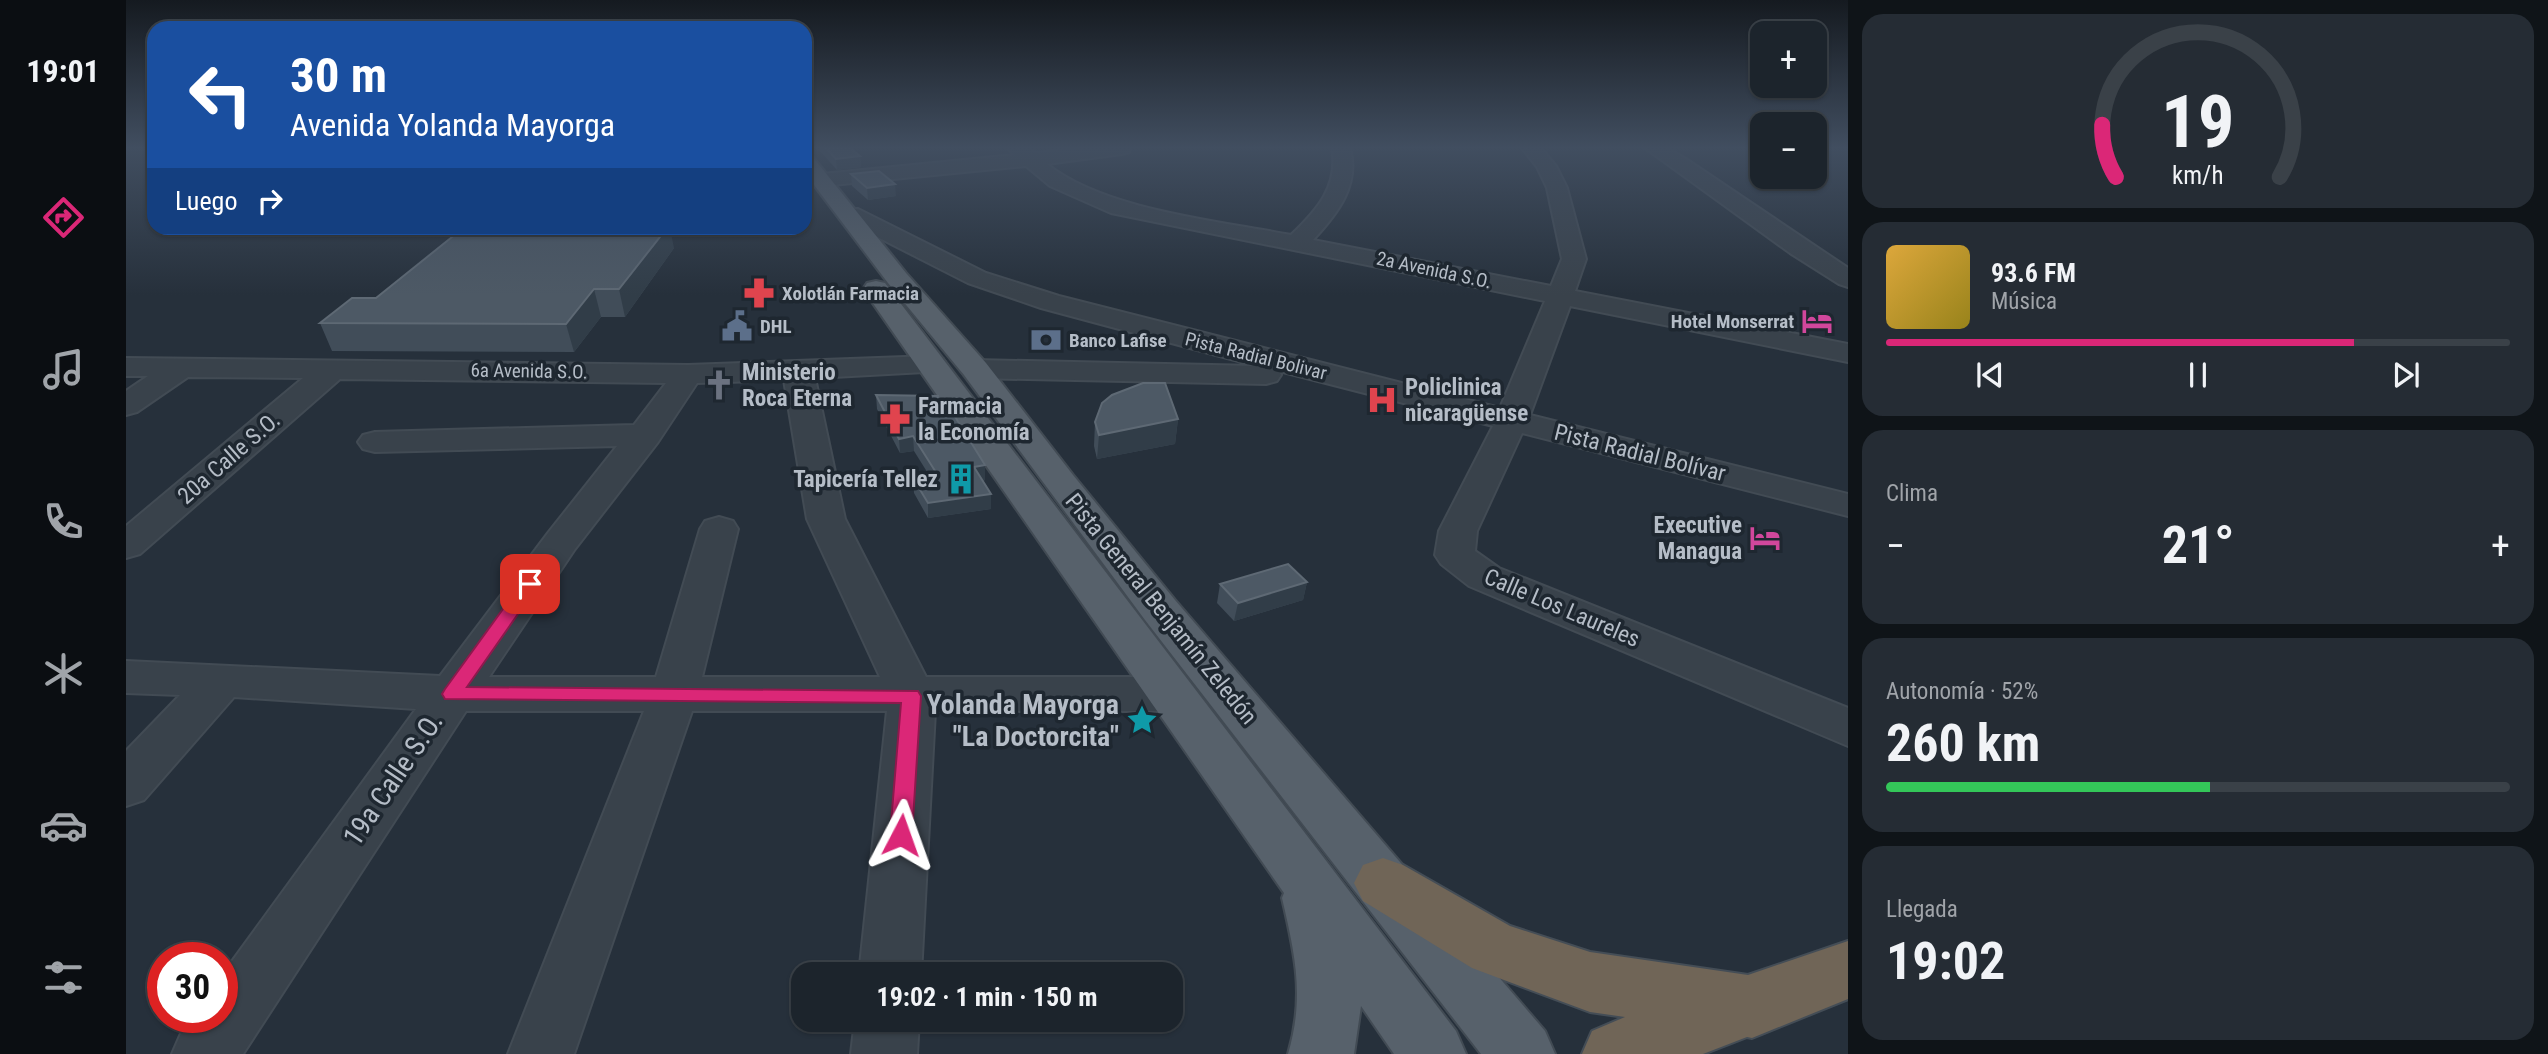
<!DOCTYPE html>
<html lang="es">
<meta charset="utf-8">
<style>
:root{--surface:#1c242c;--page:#252c34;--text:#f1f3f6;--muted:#a0a4a9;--line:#3a4148;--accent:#db2777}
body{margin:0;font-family:"Roboto Condensed",sans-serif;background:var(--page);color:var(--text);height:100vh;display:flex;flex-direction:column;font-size:26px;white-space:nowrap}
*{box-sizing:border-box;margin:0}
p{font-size:23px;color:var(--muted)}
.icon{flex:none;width:38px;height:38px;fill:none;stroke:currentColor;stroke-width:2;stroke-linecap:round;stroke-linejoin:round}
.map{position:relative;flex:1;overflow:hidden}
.details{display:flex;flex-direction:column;gap:14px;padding:14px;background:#0f1418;width:700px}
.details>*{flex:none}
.hud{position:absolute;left:21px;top:21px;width:665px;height:214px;border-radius:21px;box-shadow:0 2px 5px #0004,0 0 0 2px var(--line);background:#1a4fa0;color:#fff;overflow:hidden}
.controls{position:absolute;left:1624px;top:21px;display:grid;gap:14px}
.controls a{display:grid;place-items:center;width:77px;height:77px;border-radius:14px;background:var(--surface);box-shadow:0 2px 5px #0004,0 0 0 2px var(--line);font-size:35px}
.speed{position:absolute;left:21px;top:942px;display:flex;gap:14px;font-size:35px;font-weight:700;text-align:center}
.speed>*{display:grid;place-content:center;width:91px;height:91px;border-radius:50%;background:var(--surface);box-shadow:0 2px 5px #0004,0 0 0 2px var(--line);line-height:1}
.speed .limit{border:10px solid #d22;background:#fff;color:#111}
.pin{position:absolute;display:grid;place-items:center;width:60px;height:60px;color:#fff;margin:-30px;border-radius:14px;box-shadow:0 4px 10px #0006}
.me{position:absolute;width:77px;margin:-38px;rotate:4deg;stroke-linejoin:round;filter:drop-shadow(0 0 5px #0008)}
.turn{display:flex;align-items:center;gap:24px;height:147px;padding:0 28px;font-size:32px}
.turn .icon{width:91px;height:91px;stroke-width:2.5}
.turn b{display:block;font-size:49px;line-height:60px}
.then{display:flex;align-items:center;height:66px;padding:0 28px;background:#0003;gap:14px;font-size:26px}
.big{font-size:52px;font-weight:700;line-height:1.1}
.details .tile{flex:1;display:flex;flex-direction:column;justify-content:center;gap:10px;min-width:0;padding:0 24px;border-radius:21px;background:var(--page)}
.details .dial{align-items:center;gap:0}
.dial svg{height:182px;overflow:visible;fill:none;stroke:var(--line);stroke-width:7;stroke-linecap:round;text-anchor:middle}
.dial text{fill:var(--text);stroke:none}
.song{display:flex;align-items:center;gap:21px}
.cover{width:84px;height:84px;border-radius:10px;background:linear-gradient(135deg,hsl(40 70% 55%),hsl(50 70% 35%))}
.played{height:7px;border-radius:4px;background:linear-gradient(90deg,var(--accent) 75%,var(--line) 75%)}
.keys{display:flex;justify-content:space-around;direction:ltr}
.heat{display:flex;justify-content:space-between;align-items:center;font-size:38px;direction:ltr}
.charge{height:10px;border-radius:5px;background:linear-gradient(90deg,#34c759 52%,var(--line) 0)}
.trip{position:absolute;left:665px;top:962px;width:392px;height:70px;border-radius:21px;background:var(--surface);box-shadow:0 2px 5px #0004,0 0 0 2px var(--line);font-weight:700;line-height:70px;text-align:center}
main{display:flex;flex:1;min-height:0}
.dock{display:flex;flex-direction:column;width:126px;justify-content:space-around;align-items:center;background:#0b0e12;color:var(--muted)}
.dock .icon{width:49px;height:49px}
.dock .active{color:var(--accent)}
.dock b{font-size:32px;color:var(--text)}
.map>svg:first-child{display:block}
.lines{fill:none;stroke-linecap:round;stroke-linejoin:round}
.minor-casing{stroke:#424b54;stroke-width:4}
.major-casing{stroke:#424b54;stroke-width:4}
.highway-casing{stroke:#444d56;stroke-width:4}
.minor{fill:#39424b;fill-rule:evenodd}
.major{fill:#57616b;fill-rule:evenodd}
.highway{fill:#706557;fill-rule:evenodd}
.wall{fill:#414d59}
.shaded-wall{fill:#313d48}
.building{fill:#4d5965;stroke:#5e6974;stroke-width:2}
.route{fill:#db2777;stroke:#8e194d;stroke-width:2}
.labels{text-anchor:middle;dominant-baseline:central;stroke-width:7;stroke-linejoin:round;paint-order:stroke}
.far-street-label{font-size:19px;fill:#b5bdc7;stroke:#1e2730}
.far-poi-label{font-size:19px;font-weight:bold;fill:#b5bdc7;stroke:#1e2730;text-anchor:start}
.poi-label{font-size:23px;font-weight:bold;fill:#b5bdc7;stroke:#1e2730;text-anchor:start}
.street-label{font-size:23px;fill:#b5bdc7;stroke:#1e2730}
.near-poi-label{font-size:28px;font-weight:bold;fill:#b5bdc7;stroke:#1e2730;text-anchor:end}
.near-street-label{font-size:28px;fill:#b5bdc7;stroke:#1e2730}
</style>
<main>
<nav class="dock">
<b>19:01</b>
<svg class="icon active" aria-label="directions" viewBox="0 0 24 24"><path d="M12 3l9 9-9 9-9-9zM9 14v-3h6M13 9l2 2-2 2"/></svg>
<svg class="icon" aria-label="music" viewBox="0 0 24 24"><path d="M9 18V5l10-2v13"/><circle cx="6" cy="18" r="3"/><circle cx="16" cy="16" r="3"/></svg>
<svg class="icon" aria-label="phone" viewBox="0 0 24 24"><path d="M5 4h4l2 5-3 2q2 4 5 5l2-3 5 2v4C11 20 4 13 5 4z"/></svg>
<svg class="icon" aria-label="climate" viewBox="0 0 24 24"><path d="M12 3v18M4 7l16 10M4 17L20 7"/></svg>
<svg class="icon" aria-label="car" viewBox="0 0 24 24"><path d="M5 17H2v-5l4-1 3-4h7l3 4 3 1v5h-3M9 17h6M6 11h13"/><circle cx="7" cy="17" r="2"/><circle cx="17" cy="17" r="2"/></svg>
<svg class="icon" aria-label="filters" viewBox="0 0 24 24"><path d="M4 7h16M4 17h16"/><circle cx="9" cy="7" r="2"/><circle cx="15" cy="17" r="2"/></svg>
</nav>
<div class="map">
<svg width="1722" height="1054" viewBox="0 0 1722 1054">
<rect width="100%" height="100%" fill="#26303b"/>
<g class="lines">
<g class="minor-casing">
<g id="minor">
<path d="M882,148H902L909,153L962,148H1005L1003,152L996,154L921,164C978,210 1093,221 1165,235C1191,210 1213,186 1206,148H1224C1234,185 1212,213 1187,240L1425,286L1436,259L1421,188L1411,167L1396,148H1415L1430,166L1441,188L1460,259L1449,291L1722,344V362L1444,306L1404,415L1722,494V516L1396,433L1351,531L1349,551L1373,568L1722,708V746L1343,586L1315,564L1309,555L1313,531L1367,426L1153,371L1155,375L1151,381L1140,384L849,378L838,375L834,369L838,363L849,360L1131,366L915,308L842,283L716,219L713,214L716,209H732L860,273L933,296L1374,408L1419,301L985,213L924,186L900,166L696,186L689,184L686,180L689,176L696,174L888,155Z"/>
<polygon points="1519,148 1541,148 1560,159 1722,268 1722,287 1713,284 1664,253"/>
<path d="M806,356L817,359L821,365L817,371L689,378L719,519L800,677H1045L1062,682L1069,694L1062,706L1045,711H809L795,975H733L761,711H566L448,1054H382L518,711H340L117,1054H46L56,1031L66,1017H96V975L290,709L108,697L18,800L0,806V751L54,695L0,693V661L314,676L422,533L491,446L249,452L237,449L232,442L237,435L249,432L508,425L540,383L214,379L14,554L0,558V526L177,378L62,377L11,412L0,415V391L22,376H0V358L562,365ZM658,380L681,519L754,677H576L612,529L607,521L593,517L579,521L574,529L530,677H363L449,549L532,442L571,383Z"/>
<polygon points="729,1020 793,1020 791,1054 725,1054"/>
</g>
</g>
<g class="major-casing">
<g id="major">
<polygon points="679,154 686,156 780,273 860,363 947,475 1049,600 1419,1031 1429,1054 1355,1054 1019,620 838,375 762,283 679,173"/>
<path d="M750,281L759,283L1330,1031L1340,1054H1268L1235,1006L1228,1054H1162C1179,997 1169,954 1156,898L1158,893L737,289L741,283Z"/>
</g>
</g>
<g class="highway-casing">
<polygon id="highway" points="1257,858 1277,865 1384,926 1464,952 1622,975 1722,941 1722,999 1626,1038 1621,1037 1577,1054 1456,1054 1466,1031 1499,1017 1464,1012 1346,968 1237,901 1228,883 1237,865"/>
</g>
<use href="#minor" class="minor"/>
<use href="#major" class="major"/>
<use href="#highway" class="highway"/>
</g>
<g class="wall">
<polygon points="693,148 724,148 734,156 735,167 711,170 694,151"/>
<polygon points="725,174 770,196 742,200 726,186"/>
<polygon points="360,229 548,248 499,317 475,317 448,352 206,351 194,323 250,298"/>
<polygon points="750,395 812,396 812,415 859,465 859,480 857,481 865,494 865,509 802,518 788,493 787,478 803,475 788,451 774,453 751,409"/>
<polygon points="1052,419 1049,444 971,459 968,446 969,422"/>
<polygon points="1181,582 1177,600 1108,621 1091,603 1094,584"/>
</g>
<g class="shaded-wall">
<polygon points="734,156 735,167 711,170 710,159"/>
<polygon points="769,184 770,196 742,200 741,188"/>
<polygon points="541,228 544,228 548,248 499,317 493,289"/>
<polygon points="468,289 475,317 448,352 440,324"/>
<polygon points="1052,419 1049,444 971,459 973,435"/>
<polygon points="787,436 788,451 774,453 773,439"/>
<polygon points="859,465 859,480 849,482 848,467"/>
<polygon points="865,494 865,509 802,518 802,503"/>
<polygon points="1181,582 1177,600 1108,621 1112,603"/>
</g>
<g class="building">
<polygon points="700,148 724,148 734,156 710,159"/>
<polygon points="753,171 769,184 741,188 725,174"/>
<polygon points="362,228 541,228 493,289 468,289 440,324 194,323 226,298 250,298 336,229 360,229"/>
<polygon points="1017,383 1039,383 1052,419 973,435 969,422 976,403 986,395"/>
<polygon points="750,395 812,396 810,415 828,415 859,465 848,467 865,494 802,503 787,478 811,474 787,436 773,439"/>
<polygon points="1162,564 1181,582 1112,603 1094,584"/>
</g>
<linearGradient id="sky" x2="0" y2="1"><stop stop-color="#151a20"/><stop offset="0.5" stop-color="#414e60"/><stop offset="1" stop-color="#414e60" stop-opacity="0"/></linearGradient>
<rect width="1722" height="295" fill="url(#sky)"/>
<polygon class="route" points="404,578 413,584 341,687 792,691 795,696 786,835 783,842 775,845 767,842 764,835 775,703 319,699 316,694 319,689 398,580"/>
<defs>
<g id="pharmacy-bare" transform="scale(2.415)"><path d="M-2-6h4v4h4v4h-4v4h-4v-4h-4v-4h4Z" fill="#e0444e" stroke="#1e2730" stroke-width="2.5" paint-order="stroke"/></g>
<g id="hotel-bare" transform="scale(2.415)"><path d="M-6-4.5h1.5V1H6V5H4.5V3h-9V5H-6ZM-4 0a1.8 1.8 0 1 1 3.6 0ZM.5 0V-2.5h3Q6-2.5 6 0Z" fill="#d1479c" stroke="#1e2730" stroke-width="2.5" paint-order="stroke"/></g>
<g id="civic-bare" transform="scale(2.415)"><path d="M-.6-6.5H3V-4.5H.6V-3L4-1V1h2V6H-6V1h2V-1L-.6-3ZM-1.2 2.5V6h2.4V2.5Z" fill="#5c6f8a" stroke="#1e2730" stroke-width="2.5" paint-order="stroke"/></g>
<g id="bank-bare" transform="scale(2.415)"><path d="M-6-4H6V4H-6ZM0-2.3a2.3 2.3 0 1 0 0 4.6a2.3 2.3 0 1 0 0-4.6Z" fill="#5c6f8a" stroke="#1e2730" stroke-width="2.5" paint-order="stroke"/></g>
<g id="church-bare" transform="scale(2.415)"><path d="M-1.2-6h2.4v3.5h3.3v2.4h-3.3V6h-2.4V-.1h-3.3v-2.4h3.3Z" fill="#6b7280" stroke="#1e2730" stroke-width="2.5" paint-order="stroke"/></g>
<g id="hospital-bare" transform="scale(2.415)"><path d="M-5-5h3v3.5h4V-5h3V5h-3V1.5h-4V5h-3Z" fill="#e0444e" stroke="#1e2730" stroke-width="2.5" paint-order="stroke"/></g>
<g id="building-bare" transform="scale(2.415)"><path d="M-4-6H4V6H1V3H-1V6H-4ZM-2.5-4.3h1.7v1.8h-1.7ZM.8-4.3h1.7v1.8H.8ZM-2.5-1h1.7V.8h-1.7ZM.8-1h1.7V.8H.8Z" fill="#0f9aa8" stroke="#1e2730" stroke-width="2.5" paint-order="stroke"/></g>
<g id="sight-bare" transform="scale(2.415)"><path d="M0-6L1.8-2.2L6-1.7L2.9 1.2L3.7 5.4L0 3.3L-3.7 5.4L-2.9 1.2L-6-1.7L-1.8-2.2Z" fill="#0f9aa8" stroke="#1e2730" stroke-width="2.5" paint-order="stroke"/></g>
</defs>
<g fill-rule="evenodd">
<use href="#pharmacy-bare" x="633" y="293"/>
<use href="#hotel-bare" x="1691" y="321"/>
<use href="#civic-bare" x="611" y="326"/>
<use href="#bank-bare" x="920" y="340"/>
<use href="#church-bare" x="593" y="385"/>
<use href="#hospital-bare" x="1256" y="400"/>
<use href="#pharmacy-bare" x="769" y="419"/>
<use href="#building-bare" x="835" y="479"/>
<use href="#hotel-bare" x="1639" y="538"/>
<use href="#sight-bare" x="1016" y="720"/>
</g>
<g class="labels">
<g class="far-street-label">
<text transform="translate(1308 270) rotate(12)">2a Avenida S.O.</text>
<text transform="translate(1130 356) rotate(14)">Pista Radial Bolivar</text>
<text transform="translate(403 371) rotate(1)">6a Avenida S.O.</text>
</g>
<g class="far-poi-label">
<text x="656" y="293">Xolotlán Farmacia</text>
<text x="1668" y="321" text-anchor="end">Hotel Monserrat</text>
<text x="634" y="326">DHL</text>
<text x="943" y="340">Banco Lafise</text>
</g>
<g class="poi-label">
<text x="616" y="372">Ministerio<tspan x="616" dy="26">Roca Eterna</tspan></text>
<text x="1279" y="387">Policlinica<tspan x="1279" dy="26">nicaragüense</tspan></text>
<text x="792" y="406">Farmacia<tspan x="792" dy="26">la Economía</tspan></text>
<text x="812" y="479" text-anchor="end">Tapicería Tellez</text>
<text x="1616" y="525" text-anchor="end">Executive<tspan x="1616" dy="26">Managua</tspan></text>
</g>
<g class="street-label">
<text transform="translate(1514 453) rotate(14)">Pista Radial Bolívar</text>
<text transform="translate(103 458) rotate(-41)">20a Calle S.O.</text>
<text transform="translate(1436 608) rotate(23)">Calle Los Laureles</text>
<text transform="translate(1035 609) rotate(51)">Pista General Benjamín Zeledón</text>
</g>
<g class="near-poi-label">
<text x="993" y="704">Yolanda Mayorga<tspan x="993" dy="32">"La Doctorcita"</tspan></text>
</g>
<g class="near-street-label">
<text transform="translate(267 779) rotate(-56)">19a Calle S.O.</text>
</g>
</g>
</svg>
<div class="controls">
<a>+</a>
<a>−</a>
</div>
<div class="speed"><div class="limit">30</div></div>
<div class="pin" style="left:404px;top:584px;background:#d93025"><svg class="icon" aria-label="arrive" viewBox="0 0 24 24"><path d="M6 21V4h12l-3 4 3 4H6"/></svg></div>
<svg class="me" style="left:775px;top:835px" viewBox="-20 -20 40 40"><path d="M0-17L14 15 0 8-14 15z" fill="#db2777" stroke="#fff" stroke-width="4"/></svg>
<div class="trip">19:02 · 1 min · 150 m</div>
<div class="hud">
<div class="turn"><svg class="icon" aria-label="left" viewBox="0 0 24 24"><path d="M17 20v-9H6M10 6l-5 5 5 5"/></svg><div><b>30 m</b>Avenida Yolanda Mayorga</div></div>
<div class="then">Luego<svg class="icon" aria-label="right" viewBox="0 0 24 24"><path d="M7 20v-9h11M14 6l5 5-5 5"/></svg></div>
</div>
</div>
<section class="details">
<div class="tile dial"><svg viewBox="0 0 100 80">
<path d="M14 69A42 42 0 1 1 86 69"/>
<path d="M14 69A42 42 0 0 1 8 46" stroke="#db2777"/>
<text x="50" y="56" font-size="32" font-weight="700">19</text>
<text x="50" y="72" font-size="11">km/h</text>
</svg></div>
<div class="tile">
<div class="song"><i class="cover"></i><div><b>93.6 FM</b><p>Música</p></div></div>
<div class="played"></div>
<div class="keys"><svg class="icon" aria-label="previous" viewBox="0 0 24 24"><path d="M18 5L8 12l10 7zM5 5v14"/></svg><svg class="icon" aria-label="pause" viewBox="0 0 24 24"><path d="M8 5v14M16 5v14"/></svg><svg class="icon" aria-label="next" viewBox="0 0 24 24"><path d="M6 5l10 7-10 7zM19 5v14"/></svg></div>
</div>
<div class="tile"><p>Clima</p>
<div class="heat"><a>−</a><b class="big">21°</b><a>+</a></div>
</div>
<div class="tile"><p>Autonomía · 52%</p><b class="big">260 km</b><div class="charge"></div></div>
<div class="tile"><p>Llegada</p><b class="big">19:02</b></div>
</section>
</main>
